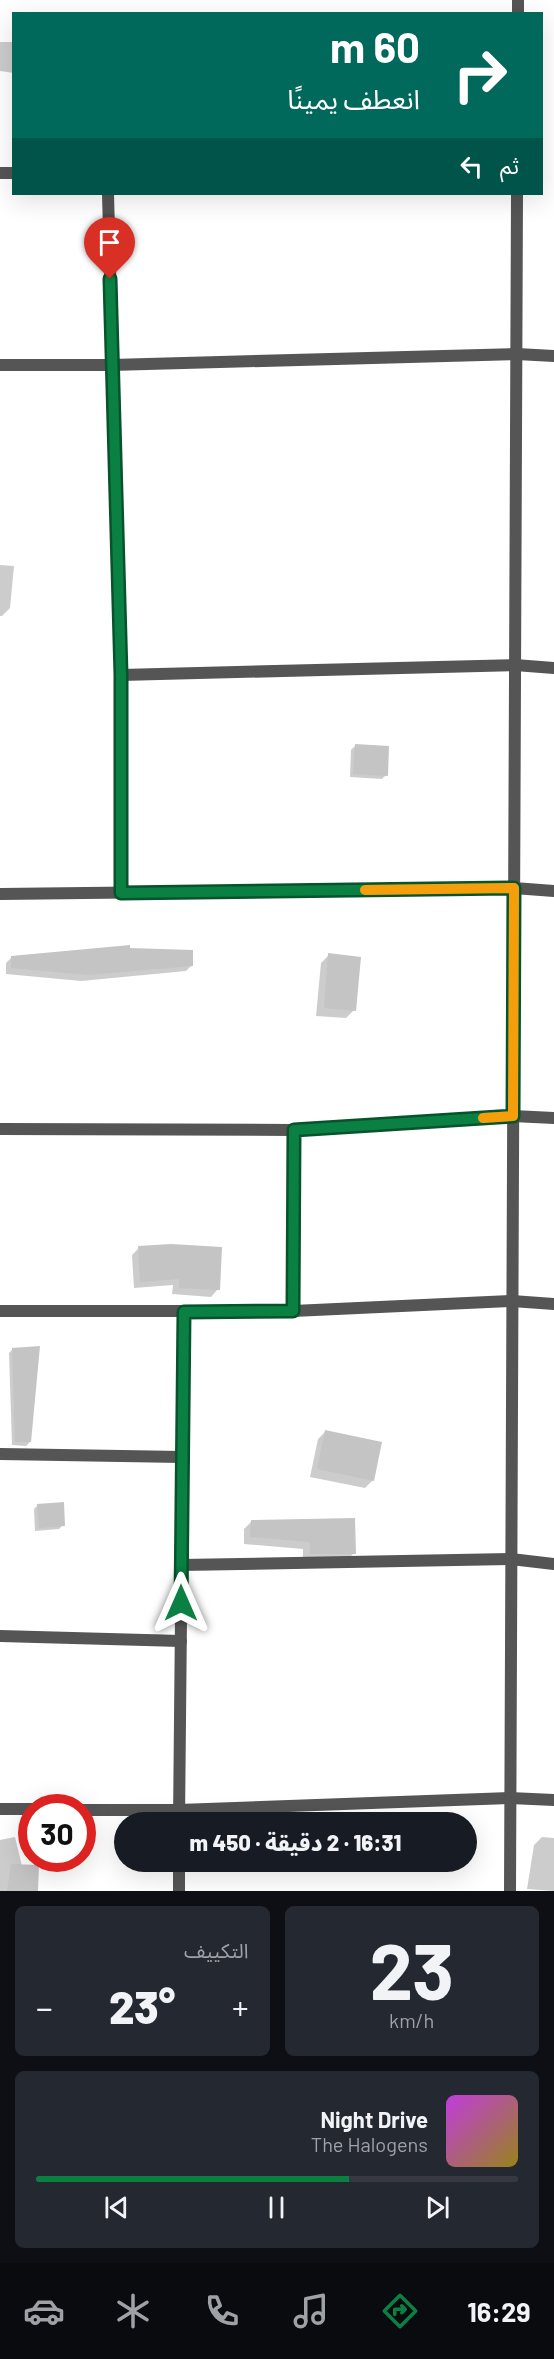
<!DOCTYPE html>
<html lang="ar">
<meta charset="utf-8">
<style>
:root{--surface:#171b24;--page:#242831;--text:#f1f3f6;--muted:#9ea1a6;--line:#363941;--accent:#0b8043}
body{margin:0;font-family:Barlow,"Noto Sans Arabic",sans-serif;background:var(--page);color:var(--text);direction:rtl;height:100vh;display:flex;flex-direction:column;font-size:22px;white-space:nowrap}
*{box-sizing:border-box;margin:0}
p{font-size:20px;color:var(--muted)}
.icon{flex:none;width:33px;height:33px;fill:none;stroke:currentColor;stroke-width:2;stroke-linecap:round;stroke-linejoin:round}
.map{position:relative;height:1891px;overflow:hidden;direction:ltr}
.sheet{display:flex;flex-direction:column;gap:15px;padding:15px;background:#0d0f14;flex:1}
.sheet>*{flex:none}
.top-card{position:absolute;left:12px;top:12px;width:531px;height:183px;border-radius:0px;box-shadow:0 6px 24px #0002;direction:rtl;background:#00695c;color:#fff;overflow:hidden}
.speed{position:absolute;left:18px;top:1794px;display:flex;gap:12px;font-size:30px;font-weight:700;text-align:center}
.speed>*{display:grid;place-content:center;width:78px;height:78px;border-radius:50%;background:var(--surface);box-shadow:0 6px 24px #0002;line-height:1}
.speed .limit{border:9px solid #d22;background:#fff;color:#111}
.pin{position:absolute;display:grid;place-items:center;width:51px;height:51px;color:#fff;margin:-62px -26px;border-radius:50% 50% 50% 0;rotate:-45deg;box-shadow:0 0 6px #0007}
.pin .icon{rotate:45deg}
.me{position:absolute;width:66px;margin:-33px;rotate:0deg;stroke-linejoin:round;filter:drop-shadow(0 0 4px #0008)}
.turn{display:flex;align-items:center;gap:21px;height:126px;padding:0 24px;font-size:27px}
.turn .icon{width:78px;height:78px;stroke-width:2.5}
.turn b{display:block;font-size:42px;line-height:51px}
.then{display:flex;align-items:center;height:57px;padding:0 24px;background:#0003;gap:12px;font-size:22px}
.big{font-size:45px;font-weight:800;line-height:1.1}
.sheet .tile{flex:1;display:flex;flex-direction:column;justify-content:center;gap:9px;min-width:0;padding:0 21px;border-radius:9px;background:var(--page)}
.sheet .dial{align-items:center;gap:0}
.dial b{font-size:78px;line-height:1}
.song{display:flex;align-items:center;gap:18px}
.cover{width:72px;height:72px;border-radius:9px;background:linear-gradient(135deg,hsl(290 70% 55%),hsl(50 70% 35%))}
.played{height:6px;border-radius:3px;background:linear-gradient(90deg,var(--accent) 65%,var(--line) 65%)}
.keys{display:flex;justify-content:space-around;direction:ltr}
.heat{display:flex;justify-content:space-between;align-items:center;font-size:33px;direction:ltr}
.sheet .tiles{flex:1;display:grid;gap:15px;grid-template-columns:1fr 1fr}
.tile:last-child{grid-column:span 2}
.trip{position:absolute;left:114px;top:1812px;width:363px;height:60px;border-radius:30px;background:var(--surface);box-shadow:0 6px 24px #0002;font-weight:800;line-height:60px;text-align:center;direction:rtl}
.dock{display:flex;height:96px;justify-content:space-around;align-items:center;background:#090b0e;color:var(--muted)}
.dock .icon{width:42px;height:42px}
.dock .active{color:var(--accent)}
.dock b{font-size:27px;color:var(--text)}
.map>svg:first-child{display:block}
.shadow{fill:#0003}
.building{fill:#c4c4c4}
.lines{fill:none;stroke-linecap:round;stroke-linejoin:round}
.street{stroke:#555;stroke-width:12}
.route-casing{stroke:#07532c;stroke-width:15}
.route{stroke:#0b8043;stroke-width:10}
.slow{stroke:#f59e0b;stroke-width:10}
</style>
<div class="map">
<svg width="554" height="1891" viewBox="0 0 554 1891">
<rect width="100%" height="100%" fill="#fff"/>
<g class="shadow">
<polygon points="0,42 14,42 14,73 0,71"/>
<polygon points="0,565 14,566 10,608 2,616 0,616"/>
<polygon points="355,746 386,775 382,779 350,777 351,750"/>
<polygon points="129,949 192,965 186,971 81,981 6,974 6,963 12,957"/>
<polygon points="329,955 354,1010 346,1018 316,1016 321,963"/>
<polygon points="139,1248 218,1289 211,1297 172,1294 173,1285 134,1288 132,1255"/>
<polygon points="13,1349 30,1442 26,1446 12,1445 9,1353"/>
<polygon points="326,1431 373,1480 365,1488 310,1477 318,1439"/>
<polygon points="38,1505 63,1525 59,1529 35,1531 34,1509"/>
<polygon points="252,1521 354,1553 347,1560 303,1561 303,1549 244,1544 244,1529"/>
<polygon points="15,1837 22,1866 36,1891 0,1891 0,1840"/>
<polygon points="542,1837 554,1838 554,1891 527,1889 534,1845"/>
</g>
<g class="building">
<polygon points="355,744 389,746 388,776 353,774"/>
<polygon points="130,945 130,948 193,950 193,966 88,975 11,968 11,956"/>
<polygon points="328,953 361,957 356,1011 324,1008"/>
<polygon points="171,1244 222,1247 220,1290 179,1288 179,1279 140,1282 138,1246"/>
<polygon points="40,1346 31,1442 15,1442 12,1348"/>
<polygon points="325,1430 382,1442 374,1481 317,1469"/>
<polygon points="64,1502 65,1526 39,1528 37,1504"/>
<polygon points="355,1518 356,1554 310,1554 310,1542 250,1537 251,1520"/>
<polygon points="11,1864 39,1865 38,1891 7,1891"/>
</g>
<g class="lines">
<g class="street">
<polyline points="518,14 518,0"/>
<polyline points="0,173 14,173"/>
<polyline points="108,194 121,675 121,893"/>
<polyline points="0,365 111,365 517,354 554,356"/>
<polyline points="121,675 515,665 554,668"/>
<polyline points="0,894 514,888 554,891"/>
<polyline points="0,1129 294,1130 513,1116 554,1118"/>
<polyline points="0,1311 293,1311 512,1301 554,1304"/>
<polyline points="293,1311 294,1130"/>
<polyline points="0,1454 182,1457"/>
<polyline points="181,1565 511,1559 554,1564"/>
<polyline points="0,1636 181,1641"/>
<polyline points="0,1809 32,1809"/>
<polyline points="82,1810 179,1810 510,1798 554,1800"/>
<polyline points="179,1822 184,1312"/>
<polyline points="179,1891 179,1862"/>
<polyline points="510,1891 517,194"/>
</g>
</g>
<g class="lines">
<g class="route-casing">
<polyline id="route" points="110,279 121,675 121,893 514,888 513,1116 294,1130 293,1311 184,1312 181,1603"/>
</g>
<use href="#route" class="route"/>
<polyline class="slow" points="365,890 514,888 513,1116 483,1118"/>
</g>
</svg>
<div class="speed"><div class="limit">30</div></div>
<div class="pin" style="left:110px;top:279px;background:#d93025"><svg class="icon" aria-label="arrive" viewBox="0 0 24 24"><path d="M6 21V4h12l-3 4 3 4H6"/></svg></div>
<svg class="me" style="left:181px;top:1603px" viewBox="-20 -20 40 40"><path d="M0-17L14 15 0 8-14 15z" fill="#0b8043" stroke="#fff" stroke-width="4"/></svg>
<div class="trip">16:31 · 2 دقيقة · 450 m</div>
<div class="top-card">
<div class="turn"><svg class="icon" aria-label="right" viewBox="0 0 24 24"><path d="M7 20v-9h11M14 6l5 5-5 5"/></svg><div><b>60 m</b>انعطف يمينًا</div></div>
<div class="then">ثم<svg class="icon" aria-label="left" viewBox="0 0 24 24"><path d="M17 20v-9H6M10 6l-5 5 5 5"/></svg></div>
</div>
</div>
<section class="sheet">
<div class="tiles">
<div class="tile dial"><b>23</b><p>km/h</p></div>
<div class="tile"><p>التكييف</p>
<div class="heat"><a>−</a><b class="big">23°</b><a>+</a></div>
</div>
<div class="tile">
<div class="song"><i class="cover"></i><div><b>Night Drive</b><p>The Halogens</p></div></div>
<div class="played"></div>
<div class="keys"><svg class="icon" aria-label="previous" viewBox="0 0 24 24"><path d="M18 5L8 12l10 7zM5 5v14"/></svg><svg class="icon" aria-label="pause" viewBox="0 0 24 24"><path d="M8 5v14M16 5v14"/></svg><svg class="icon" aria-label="next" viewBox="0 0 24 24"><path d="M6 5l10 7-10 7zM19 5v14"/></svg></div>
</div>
</div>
</section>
<nav class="dock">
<b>16:29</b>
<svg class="icon active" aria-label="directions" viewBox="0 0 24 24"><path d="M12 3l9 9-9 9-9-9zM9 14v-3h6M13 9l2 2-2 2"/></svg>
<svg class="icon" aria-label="music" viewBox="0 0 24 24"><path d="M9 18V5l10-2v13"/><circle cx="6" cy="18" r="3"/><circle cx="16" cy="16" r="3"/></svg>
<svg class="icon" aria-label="phone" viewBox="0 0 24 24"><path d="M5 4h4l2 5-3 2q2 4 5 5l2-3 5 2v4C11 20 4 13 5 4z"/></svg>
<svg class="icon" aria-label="climate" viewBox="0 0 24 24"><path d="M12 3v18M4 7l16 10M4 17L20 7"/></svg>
<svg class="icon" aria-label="car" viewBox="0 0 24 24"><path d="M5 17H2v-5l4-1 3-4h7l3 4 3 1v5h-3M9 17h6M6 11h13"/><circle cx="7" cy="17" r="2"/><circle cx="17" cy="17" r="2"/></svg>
</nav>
